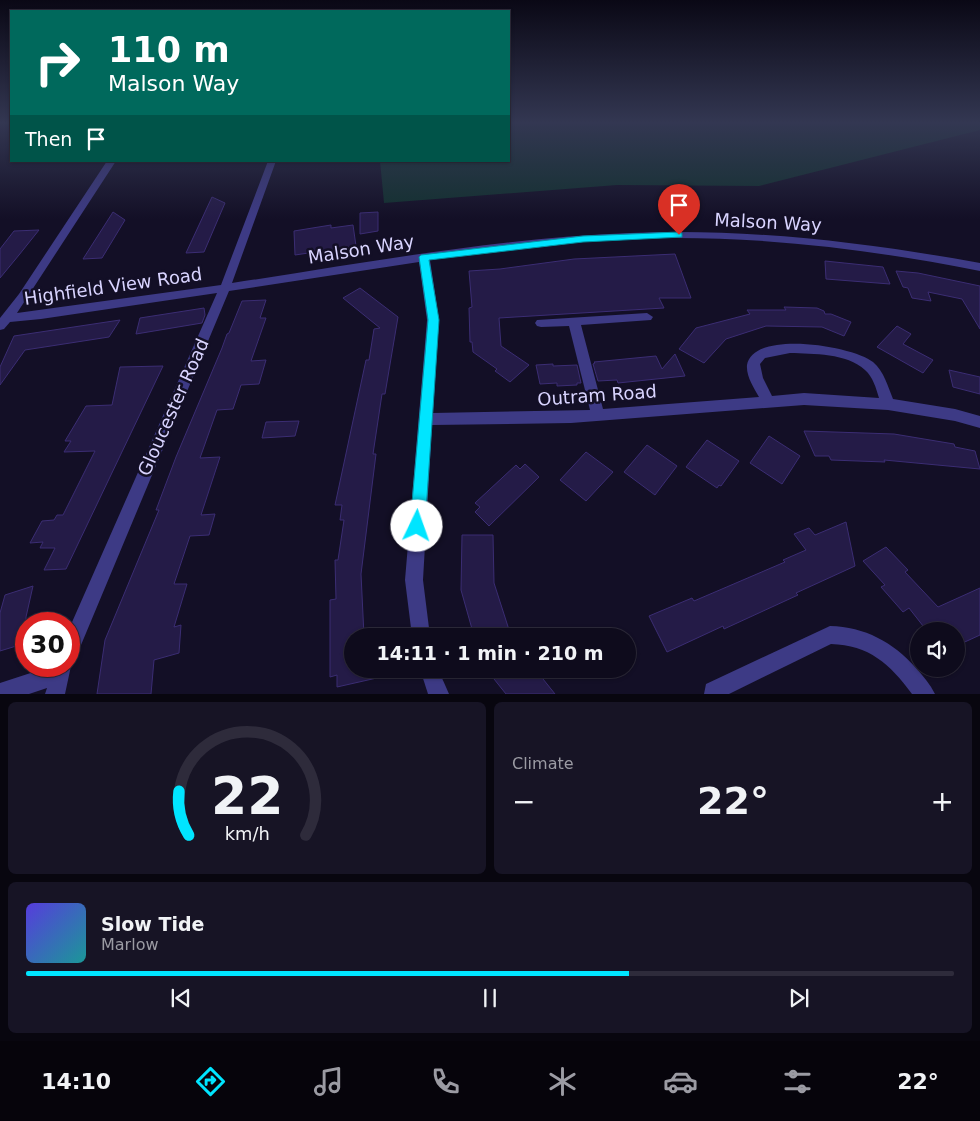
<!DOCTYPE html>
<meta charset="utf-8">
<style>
:root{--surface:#0e0b1c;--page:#171425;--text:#f1f3f6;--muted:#9b9ba3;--line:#2e2b3b;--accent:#00e5ff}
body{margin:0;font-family:"DejaVu Sans",sans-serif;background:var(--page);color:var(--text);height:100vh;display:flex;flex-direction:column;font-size:19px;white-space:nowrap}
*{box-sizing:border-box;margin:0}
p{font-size:16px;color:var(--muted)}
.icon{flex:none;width:28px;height:28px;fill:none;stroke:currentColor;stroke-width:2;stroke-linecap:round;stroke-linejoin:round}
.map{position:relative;height:694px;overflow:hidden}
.drawer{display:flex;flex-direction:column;gap:8px;padding:8px;background:#08060f;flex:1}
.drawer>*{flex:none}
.hud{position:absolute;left:10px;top:10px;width:500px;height:152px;border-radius:0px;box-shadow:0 1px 4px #0004,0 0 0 1px var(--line);background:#00695c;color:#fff;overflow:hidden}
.buttons{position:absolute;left:910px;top:622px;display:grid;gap:10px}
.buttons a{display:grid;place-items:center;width:55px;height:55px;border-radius:50%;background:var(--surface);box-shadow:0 1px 4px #0004,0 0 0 1px var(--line);font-size:25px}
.speed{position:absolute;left:15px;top:612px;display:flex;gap:10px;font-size:25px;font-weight:700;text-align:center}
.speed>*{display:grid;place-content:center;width:65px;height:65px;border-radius:50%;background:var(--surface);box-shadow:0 1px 4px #0004,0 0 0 1px var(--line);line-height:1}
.speed .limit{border:8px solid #d22;background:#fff;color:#111}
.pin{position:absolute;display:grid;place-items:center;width:42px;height:42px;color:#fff;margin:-51px -21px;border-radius:50% 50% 50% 0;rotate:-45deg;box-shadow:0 0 5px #0007}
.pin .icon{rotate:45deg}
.me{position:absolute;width:55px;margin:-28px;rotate:3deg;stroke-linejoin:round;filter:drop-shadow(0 0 4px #0008)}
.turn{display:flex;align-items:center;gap:18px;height:105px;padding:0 15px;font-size:22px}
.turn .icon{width:65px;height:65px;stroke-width:2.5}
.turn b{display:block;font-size:35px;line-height:42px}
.then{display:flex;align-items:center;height:48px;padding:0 15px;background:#0003;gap:10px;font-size:19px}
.big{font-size:38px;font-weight:700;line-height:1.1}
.drawer .widget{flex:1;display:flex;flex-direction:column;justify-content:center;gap:8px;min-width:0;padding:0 18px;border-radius:8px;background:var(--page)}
.drawer .dial{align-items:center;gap:0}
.dial svg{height:130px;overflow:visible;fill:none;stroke:var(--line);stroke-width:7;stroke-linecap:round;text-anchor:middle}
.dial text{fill:var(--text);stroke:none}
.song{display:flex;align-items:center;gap:15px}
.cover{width:60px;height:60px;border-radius:8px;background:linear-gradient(135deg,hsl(250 70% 55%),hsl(180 70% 35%))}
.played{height:5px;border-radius:2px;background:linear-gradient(90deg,var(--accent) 65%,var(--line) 65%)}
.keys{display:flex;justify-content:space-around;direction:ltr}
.heat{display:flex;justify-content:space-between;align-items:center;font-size:28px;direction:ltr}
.drawer .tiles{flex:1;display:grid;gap:8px;grid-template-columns:1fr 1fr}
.widget:last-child{grid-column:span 2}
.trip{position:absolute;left:344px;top:628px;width:292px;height:50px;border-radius:25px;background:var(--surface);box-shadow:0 1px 4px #0004,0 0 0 1px var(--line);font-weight:700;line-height:50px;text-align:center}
.dock{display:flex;height:80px;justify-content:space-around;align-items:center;background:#06040b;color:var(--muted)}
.dock .icon{width:35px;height:35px}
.dock .on{color:var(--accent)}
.dock b{font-size:22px;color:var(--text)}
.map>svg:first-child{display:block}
.green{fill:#12302f}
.building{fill:#241b47;stroke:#3b2d73}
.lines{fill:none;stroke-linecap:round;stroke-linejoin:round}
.minor{fill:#3d3a85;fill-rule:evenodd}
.route{fill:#00e5ff;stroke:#0095a6}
.labels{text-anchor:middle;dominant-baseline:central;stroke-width:5;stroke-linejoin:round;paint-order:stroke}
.street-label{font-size:18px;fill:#d9d4ff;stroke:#130f26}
</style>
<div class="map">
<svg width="980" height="694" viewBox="0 0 980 694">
<rect width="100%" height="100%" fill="#130f26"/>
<polygon class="green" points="509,122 980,122 980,130 759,186 617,185 384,203 380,161 509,161"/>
<g class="building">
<polygon points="212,197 225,203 204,252 186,253"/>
<polygon points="113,212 125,220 102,258 83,259"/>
<polygon points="378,212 378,231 360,234 360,213"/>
<polygon points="331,225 331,228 353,225 356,246 295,255 294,231"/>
<polygon points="39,230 19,255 0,278 0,249 14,231"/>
<polygon points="675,254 691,298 659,298 664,308 499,318 501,346 529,365 510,382 495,371 497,369 473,352 472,342 470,342 469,308 472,307 469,271 500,269 574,259"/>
<polygon points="825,261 883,267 890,284 826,279"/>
<polygon points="896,271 918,273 980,286 980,329 962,299 928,292 931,301 912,298 908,288 903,287"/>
<polygon points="360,288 398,317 385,394 382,394 373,454 376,454 361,574 364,636 352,636 352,669 389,669 390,675 337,687 337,675 330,677 330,600 336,599 335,560 338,560 344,520 340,520 342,505 335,505 366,360 369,360 374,329 380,328 343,298"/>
<polygon points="266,300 260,318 266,318 251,361 266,360 259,384 241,385 233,409 217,410 200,458 220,457 201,515 215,514 209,535 190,536 174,584 187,584 174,627 181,625 179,653 154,660 151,694 97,694 105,640 159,510 156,510 176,457 222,348 227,334 229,333 242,301"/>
<polygon points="784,307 817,308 824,311 825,314 831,314 851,322 844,336 822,327 766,326 726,339 704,363 679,349 696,328 750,314 747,310 786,310"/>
<polygon points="204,308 205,315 202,323 136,334 140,318"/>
<polygon points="120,320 109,337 25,350 0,385 0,367 14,336"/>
<polygon points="897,326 911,334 903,344 933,360 923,373 877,347"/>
<polygon points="675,354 685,376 618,383 617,380 598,381 593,364 595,363 594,362 656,356 662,369"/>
<polygon points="553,364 553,366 577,365 581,383 577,383 577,385 557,386 557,383 540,384 536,365"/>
<polygon points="163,366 66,569 44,570 55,548 40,548 43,542 30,543 42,521 54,520 57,515 63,515 95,451 64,452 71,441 65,441 86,406 112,405 120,367"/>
<polygon points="949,370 980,377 980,394 953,387"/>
<polygon points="299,421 295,436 262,438 266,422"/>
<polygon points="804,431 894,434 954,444 955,447 975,451 980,469 884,460 885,462 831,460 829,456 815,456"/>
<polygon points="769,436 800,456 782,484 750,463"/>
<polygon points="707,440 739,461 721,486 719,485 717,488 686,467"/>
<polygon points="647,445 677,466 655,495 624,472"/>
<polygon points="586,452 613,472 586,501 560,480"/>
<polygon points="525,464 539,477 489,526 475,512 480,507 475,503 516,465 520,469"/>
<polygon points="846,522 855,566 796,593 798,595 724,629 723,626 667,652 649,616 692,598 694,601 785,562 783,560 806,550 794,534 809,528 815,535"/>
<polygon points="462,535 493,535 494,583 511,636 474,636 461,590"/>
<polygon points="886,547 908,570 905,572 938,607 980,588 980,635 956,646 956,631 927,631 909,608 903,612 881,587 885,585 863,561"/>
<polygon points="33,586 26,617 26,643 0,651 0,613 5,595"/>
<polygon points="486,669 535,669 555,694 506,694"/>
</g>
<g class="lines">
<g class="minor">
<path d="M107,161H116L17,313L221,285L268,161H276L232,283C365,263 496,238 630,233C748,228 864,242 980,263V271C879,251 778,238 675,238C593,238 511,248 430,260L439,320L433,413L590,410L569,326L541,327L537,326L535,323L537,320L647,313L653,317L651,320L581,325L603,409L759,397C754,388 746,376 747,365C753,329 854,346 873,362C884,371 888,387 893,399L955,409L980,416V428L955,421L888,410L804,405L571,423L432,425L423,580L430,636H412L405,580L427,320L419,262L229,291L76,657L69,659V629L217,293L41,319L10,322L4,329L0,330V318L19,294ZM790,353C813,354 847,353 865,370C873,377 876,388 879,398L804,393L772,396L763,378L760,364L765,358Z"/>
<path d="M830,626C865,627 893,642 916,668C923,676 930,684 935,694H912C890,664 869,645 831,644L729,694H704L706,684Z"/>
<polygon points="69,659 71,666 65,694 45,694 47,688 29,694 0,694 0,683 52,666 69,666"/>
<polygon points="420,669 438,669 449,694 428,694"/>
</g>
</g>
<linearGradient id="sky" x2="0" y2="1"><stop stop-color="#0a0815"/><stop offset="0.56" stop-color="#333752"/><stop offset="1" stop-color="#333752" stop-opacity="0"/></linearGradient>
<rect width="980" height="219" fill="url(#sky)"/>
<polygon class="route" points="679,232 682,233 682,237 583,242 429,260 439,320 425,526 423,531 417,533 412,531 410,526 428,320 419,257 421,255 583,236"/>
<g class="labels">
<g class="street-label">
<text transform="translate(768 222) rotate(3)">Malson Way</text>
<text transform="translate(361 249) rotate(-9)">Malson Way</text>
<text transform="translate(113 286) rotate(-8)">Highfield View Road</text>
<text transform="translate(597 395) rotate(-4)">Outram Road</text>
<text transform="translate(173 407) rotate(-66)">Gloucester Road</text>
</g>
</g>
</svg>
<div class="buttons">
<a><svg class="icon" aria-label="sound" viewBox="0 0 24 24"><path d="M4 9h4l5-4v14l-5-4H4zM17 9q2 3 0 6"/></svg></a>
</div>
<div class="speed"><div class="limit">30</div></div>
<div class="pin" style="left:679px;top:235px;background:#d93025"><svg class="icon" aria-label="arrive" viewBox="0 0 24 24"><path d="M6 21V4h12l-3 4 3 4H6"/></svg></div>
<svg class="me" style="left:417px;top:526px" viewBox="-20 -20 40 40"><circle r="19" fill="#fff"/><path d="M0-13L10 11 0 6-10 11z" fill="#00e5ff"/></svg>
<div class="trip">14:11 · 1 min · 210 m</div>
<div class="hud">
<div class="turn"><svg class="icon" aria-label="right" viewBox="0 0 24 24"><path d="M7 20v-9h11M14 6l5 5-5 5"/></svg><div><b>110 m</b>Malson Way</div></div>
<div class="then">Then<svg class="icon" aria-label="arrive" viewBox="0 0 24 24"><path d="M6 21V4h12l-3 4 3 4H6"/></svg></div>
</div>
</div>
<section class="drawer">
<div class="tiles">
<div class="widget dial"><svg viewBox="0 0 100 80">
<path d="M14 69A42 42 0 1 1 86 69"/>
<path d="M14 69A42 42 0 0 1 8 42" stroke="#00e5ff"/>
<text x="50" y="56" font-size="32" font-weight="700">22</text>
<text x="50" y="72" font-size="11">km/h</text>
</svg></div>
<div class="widget"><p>Climate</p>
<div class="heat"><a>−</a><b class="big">22°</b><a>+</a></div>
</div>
<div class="widget">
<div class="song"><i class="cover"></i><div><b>Slow Tide</b><p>Marlow</p></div></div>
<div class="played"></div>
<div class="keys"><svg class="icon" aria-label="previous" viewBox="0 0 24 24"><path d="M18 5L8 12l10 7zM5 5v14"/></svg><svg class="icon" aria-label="pause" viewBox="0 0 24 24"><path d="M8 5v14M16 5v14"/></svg><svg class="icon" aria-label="next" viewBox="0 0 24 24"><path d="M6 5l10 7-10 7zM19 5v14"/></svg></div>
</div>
</div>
</section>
<nav class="dock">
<b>14:10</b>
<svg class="icon on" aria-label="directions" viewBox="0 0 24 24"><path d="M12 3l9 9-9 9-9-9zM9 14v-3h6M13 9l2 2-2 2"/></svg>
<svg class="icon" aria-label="music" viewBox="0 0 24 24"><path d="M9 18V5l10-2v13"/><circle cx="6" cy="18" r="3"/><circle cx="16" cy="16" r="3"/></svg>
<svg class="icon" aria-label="phone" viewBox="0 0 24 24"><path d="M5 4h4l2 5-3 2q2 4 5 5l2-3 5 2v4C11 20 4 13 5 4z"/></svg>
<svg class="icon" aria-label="climate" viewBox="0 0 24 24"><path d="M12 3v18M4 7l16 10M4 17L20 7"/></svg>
<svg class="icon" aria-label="car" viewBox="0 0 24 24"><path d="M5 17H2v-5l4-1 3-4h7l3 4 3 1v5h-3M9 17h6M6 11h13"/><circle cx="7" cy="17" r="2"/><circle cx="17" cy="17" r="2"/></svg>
<svg class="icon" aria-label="filters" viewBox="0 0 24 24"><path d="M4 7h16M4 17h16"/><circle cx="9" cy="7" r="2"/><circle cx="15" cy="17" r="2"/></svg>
<b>22°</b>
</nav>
